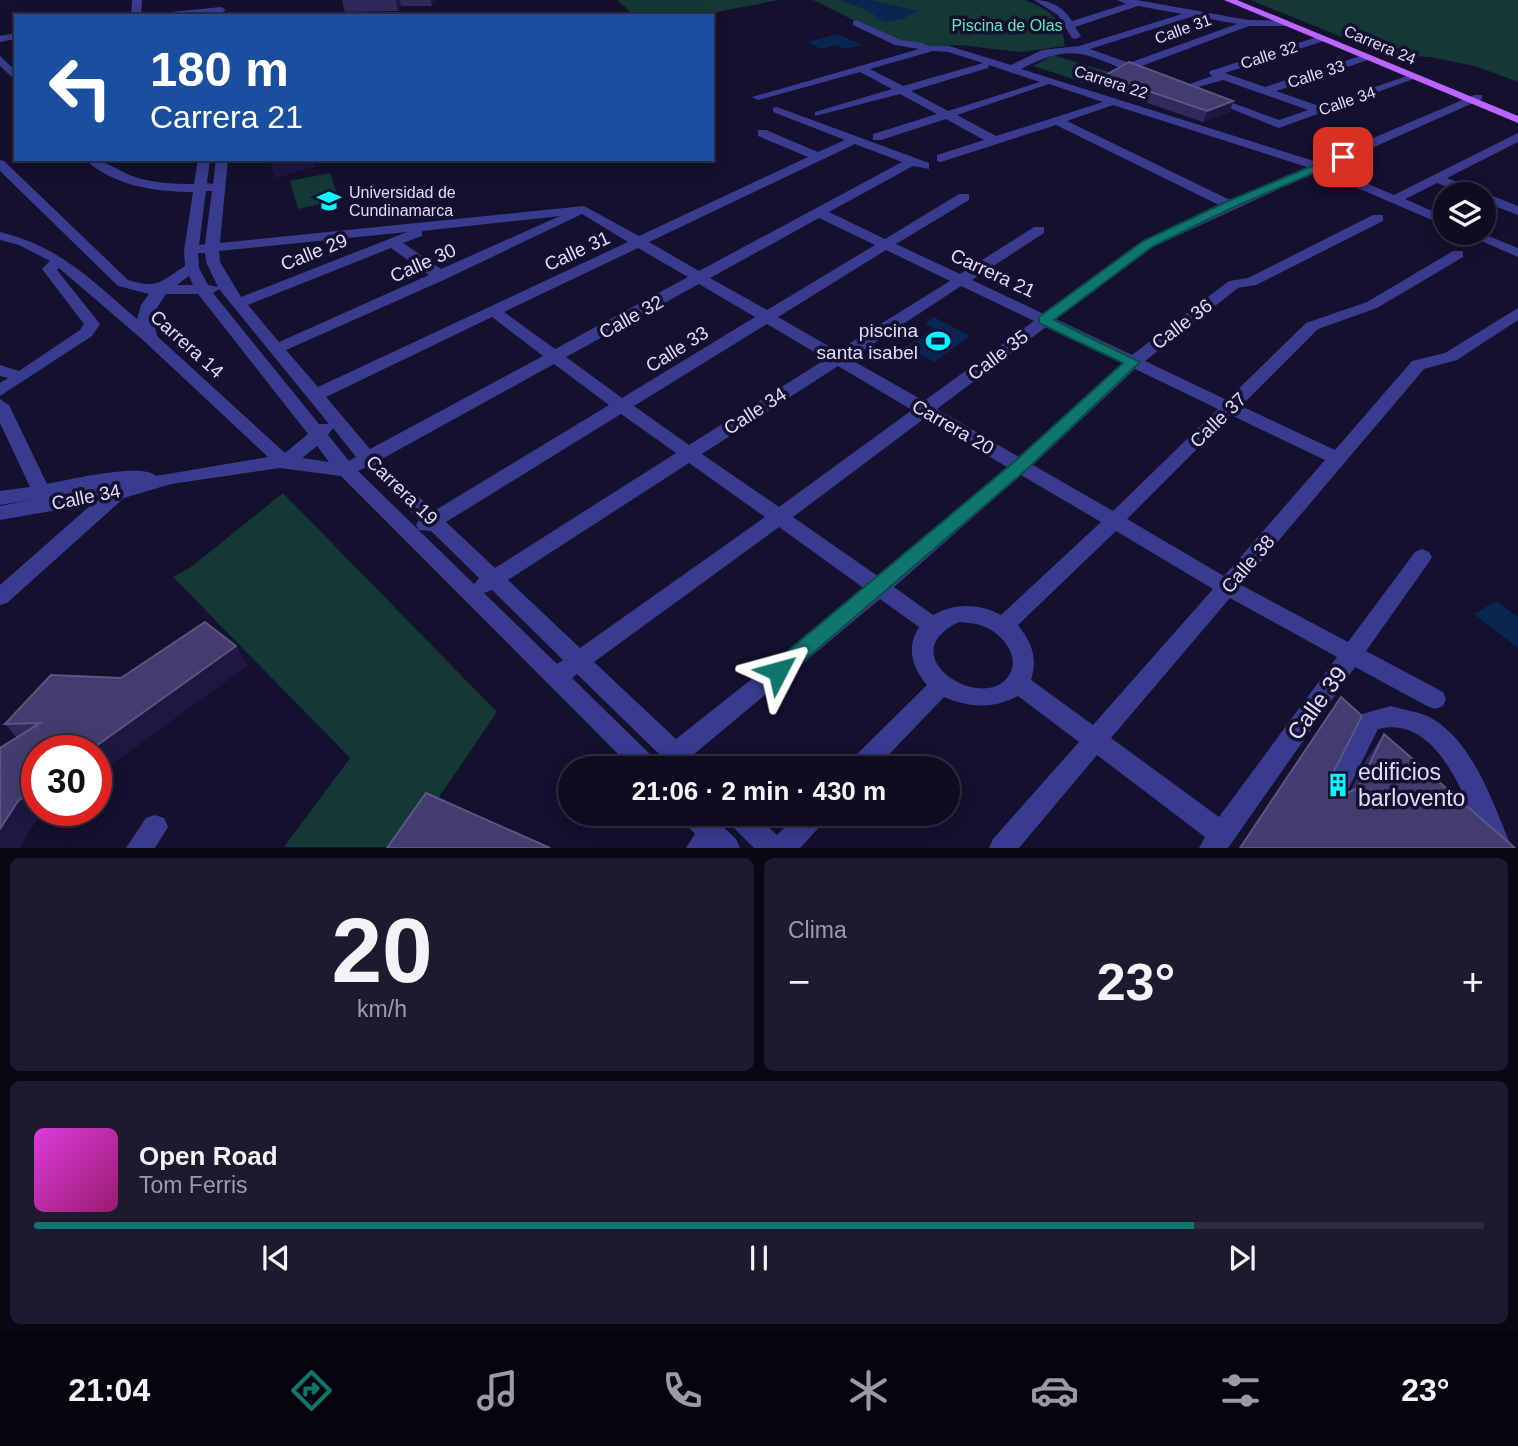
<!DOCTYPE html>
<html lang="es">
<meta charset="utf-8">
<style>
:root{--surface:#0f0c22;--page:#1d1a2f;--text:#f1f3f6;--muted:#9b9ba5;--line:#2f2c40;--accent:#0f766e}
body{margin:0;font-family:Arial,sans-serif;background:var(--page);color:var(--text);height:100vh;display:flex;flex-direction:column;font-size:26px;white-space:nowrap}
*{box-sizing:border-box;margin:0}
p{font-size:23px;color:var(--muted)}
.icon{flex:none;width:38px;height:38px;fill:none;stroke:currentColor;stroke-width:2;stroke-linecap:round;stroke-linejoin:round}
.map{position:relative;height:848px;overflow:hidden}
.details{display:flex;flex-direction:column;gap:10px;padding:10px;background:#080713;flex:1}
.details>*{flex:none}
.banner{position:absolute;left:14px;top:14px;width:700px;height:147px;border-radius:0px;box-shadow:0 4px 18px #0003,0 0 0 2px var(--line);background:#1a4fa0;color:#fff;overflow:hidden}
.fabs{position:absolute;left:1433px;top:182px;display:grid;gap:14px}
.fabs a{display:grid;place-items:center;width:63px;height:63px;border-radius:50%;background:var(--surface);box-shadow:0 4px 18px #0003,0 0 0 2px var(--line);font-size:35px}
.speed{position:absolute;left:21px;top:735px;display:flex;gap:14px;font-size:35px;font-weight:700;text-align:center}
.speed>*{display:grid;place-content:center;width:91px;height:91px;border-radius:50%;background:var(--surface);box-shadow:0 4px 18px #0003,0 0 0 2px var(--line);line-height:1}
.speed .limit{border:10px solid #d22;background:#fff;color:#111}
.pin{position:absolute;display:grid;place-items:center;width:60px;height:60px;color:#fff;margin:-30px;border-radius:14px;box-shadow:0 4px 10px #0006}
.me{position:absolute;width:77px;margin:-38px;rotate:51deg;stroke-linejoin:round;filter:drop-shadow(0 0 5px #0008)}
.turn{display:flex;align-items:center;gap:24px;height:147px;padding:0 21px;font-size:32px}
.turn .icon{width:91px;height:91px;stroke-width:2.5}
.turn b{display:block;font-size:49px;line-height:60px}
.big{font-size:52px;font-weight:600;line-height:1.1}
.details .card{flex:1;display:flex;flex-direction:column;justify-content:center;gap:10px;min-width:0;padding:0 24px;border-radius:10px;background:var(--page)}
.details .dial{align-items:center;gap:0}
.dial b{font-size:91px;line-height:1}
.song{display:flex;align-items:center;gap:21px}
.cover{width:84px;height:84px;border-radius:10px;background:linear-gradient(135deg,hsl(300 70% 55%),hsl(320 70% 35%))}
.played{height:7px;border-radius:4px;background:linear-gradient(90deg,var(--accent) 80%,var(--line) 80%)}
.keys{display:flex;justify-content:space-around;direction:ltr}
.heat{display:flex;justify-content:space-between;align-items:center;font-size:38px;direction:ltr}
.details .tiles{flex:1;display:grid;gap:10px;grid-template-columns:1fr 1fr}
.card:last-child{grid-column:span 2}
.trip{position:absolute;left:558px;top:756px;width:402px;height:70px;border-radius:35px;background:var(--surface);box-shadow:0 4px 18px #0003,0 0 0 2px var(--line);font-weight:600;line-height:70px;text-align:center}
.menu{display:flex;height:112px;justify-content:space-around;align-items:center;background:#06050e;color:var(--muted)}
.menu .icon{width:49px;height:49px}
.menu .on{color:var(--accent)}
.menu b{font-size:32px;color:var(--text)}
.map>svg:first-child{display:block}
.green{fill:#133835}
.water{fill:#08264f}
.lines{fill:none;stroke-linecap:round;stroke-linejoin:round}
.minor{fill:#393b8f;fill-rule:evenodd}
.major{fill:#bc64ff;fill-rule:evenodd}
.wall{fill:#30295c}
.shaded-wall{fill:#1d1742}
.building{fill:#433c6e;stroke:#5b5584;stroke-width:2}
.route{fill:#0f766e;stroke:#0a4d48;stroke-width:2}
.labels{text-anchor:middle;dominant-baseline:central;stroke-width:7;stroke-linejoin:round;paint-order:stroke}
.far-park-label{font-size:16px;fill:#61e8be;stroke:#14102e}
.far-street-label{font-size:16px;fill:#dfddff;stroke:#14102e}
.far-poi-label{font-size:16px;fill:#dfddff;stroke:#14102e;text-anchor:start}
.street-label{font-size:19px;fill:#dfddff;stroke:#14102e}
.poi-label{font-size:19px;fill:#dfddff;stroke:#14102e;text-anchor:end}
.near-street-label{font-size:23px;fill:#dfddff;stroke:#14102e}
.near-poi-label{font-size:23px;fill:#dfddff;stroke:#14102e;text-anchor:start}
</style>
<div class="map">
<svg width="1518" height="848" viewBox="0 0 1518 848">
<rect width="100%" height="100%" fill="#14102e"/>
<g class="green">
<polygon points="617,0 779,0 696,16 635,16"/>
<path d="M813,0H1025C1050,10 1062,18 1065,46L1021,52L959,45L910,48Z"/>
<polygon points="1250,0 1518,0 1518,82 1475,66 1430,57 1384,54"/>
<polygon points="1053,55 1109,72 1088,84 1033,66"/>
<polygon points="330,173 339,200 298,209 290,181"/>
<polygon points="283,493 497,712 405,847 284,847 350,758 173,577 191,567"/>
</g>
<g class="water">
<polygon points="839,0 870,0 918,11 902,19 884,22 867,10"/>
<polygon points="837,34 863,45 845,49 836,45 821,49 808,42"/>
<polygon points="934,317 970,336 934,362 906,347 933,328 925,323"/>
<polygon points="1496,601 1518,617 1518,648 1474,614"/>
</g>
<g class="lines">
<g class="minor">
<polygon points="132,0 142,0 141,15 221,7 226,10 221,13 131,16"/>
<path d="M1034,0C1051,0 1063,7 1072,21L1126,4L1117,0H1137L1248,20L1288,21L1290,23L1285,26H1249L1139,67L1150,73L1145,76C1088,60 1081,38 1021,69L1317,162L1474,95H1482V99L1329,167L1394,195L1518,133V142L1447,178L1518,206V215L1484,202V194H1466L1437,183L1405,199L1446,217V226L1318,171L1153,247L1056,319L1132,355L1229,281L1248,278L1373,215H1383V221L1256,285L1238,288L1145,361L1227,400L1306,323L1367,302L1453,251H1463V257L1377,308L1318,329L1241,406L1335,450L1412,361L1445,353L1518,308V320L1457,360L1424,369L1241,585L1348,642L1415,552L1422,549L1429,552L1432,557L1429,562L1366,651L1443,692L1446,699L1443,706L1435,709L1427,706L1355,667L1228,848H1199L1205,837L1097,755L1019,848H989L993,839L1079,742L1018,696C993,709 970,708 944,697L876,768H848L851,760L927,685C912,667 906,648 919,627L880,599L693,755L702,768H632L341,476L280,468L171,484L124,498L7,603L0,605V585L92,504L0,520V506L30,500L0,505V491L30,487L0,423V399L9,405L47,484C67,480 143,462 156,476L268,457L144,341L59,268L57,270L100,324L92,336L0,396V383L8,378L0,376V365L19,371L80,330L84,324L42,269L50,261L19,245L0,240V232C61,247 91,280 137,319L141,305L149,294L118,286L0,171V160L4,161L128,280C158,289 160,282 185,266L184,251L193,192C157,192 112,186 85,159C105,159 119,172 138,178C156,183 175,184 194,184L198,159H210L207,183L213,184L216,159H228L220,243L584,206L639,236L808,157L758,136V130H766L818,152L845,140L773,112V108L777,107L929,163V169L913,166L829,212L885,239L959,194H969V200L896,244L960,274L1034,227H1044V233L972,280L1044,314L1143,241L1219,205L1056,125L941,162L937,161V155L984,140L946,119L881,140H873V134L937,114L900,94L815,116V112L892,89L860,72L758,100L752,97L919,49L895,45L853,25V21L856,20L901,40L923,43L928,46H949L1011,65L1042,50L1079,46L1182,14L1138,6L1075,27L1081,36L1076,39L1072,38L1058,15ZM1194,16L1237,24L1129,63L1090,49ZM933,51L948,52L983,63L903,86L870,69ZM989,65L1040,82L948,111L911,91L988,68ZM1049,84L1103,102L996,136L957,115ZM1113,105L1307,167L1230,200L1067,121ZM855,144L902,162L699,271L649,242ZM206,191H212L205,244L199,245ZM582,214L628,242L318,387L286,350L446,279ZM560,216L441,269L403,243L422,236V231ZM819,218L875,245L767,310L710,278ZM407,232L241,297L220,262L219,251ZM391,248L429,275L279,342L248,305ZM638,248L688,277L555,349L504,312ZM886,250L950,281L837,351L778,317ZM198,253H205L206,262L218,287L208,285L199,268ZM189,276L193,285H177ZM699,284L755,317L622,398L566,357ZM961,286L1034,321L924,401L850,359ZM219,289L329,424H319L213,293ZM166,294H198L308,434L285,453L157,336L153,314ZM492,317L543,356L370,449L326,397ZM767,324L826,359L689,445L634,406ZM1046,327L1122,363L1019,457L937,409ZM554,364L609,405L434,511L380,460ZM838,366L912,410L779,507L702,454ZM1135,369L1218,409L1113,511L1033,465ZM621,414L676,453L495,568L446,522ZM1231,415L1325,460L1224,576L1127,519ZM925,418L1007,467L879,577L793,517ZM333,428L356,457L349,461L328,435ZM317,446L329,462L302,458ZM689,463L765,517L580,648L508,580ZM366,467L419,520L416,525L419,530L431,531L479,578L474,584L358,471ZM1021,475L1101,522L1001,615C979,603 955,603 933,615L894,587ZM123,484H124L49,498V497ZM779,527L865,589L676,739L594,662ZM1116,531L1213,589L1093,725L1031,680C1038,658 1032,643 1018,625ZM492,590L563,660L557,664L484,593ZM1230,598L1337,657L1219,817L1111,738ZM959,622C967,623 978,623 985,627C1006,636 1025,663 1003,682C972,707 893,653 959,622ZM577,674L659,754L654,758L572,678Z"/>
<polygon points="16,33 16,39 0,42 0,36"/>
<polygon points="1323,35 1328,38 1327,40 1225,73 1265,87 1363,55 1371,55 1371,59 1276,91 1319,106 1410,75 1419,77 1279,128 1204,98 1214,96 1279,120 1308,110 1223,80 1184,91 1179,88 1212,76 1209,73 1210,71"/>
<polygon points="0,56 16,71 16,81 0,66"/>
<polygon points="1463,233 1481,233 1518,248 1518,257"/>
<path d="M1391,706C1404,710 1421,712 1433,719C1475,745 1493,804 1512,848H1486C1467,804 1440,714 1378,729L1337,812L1328,816L1319,812L1316,804L1362,714Z"/>
<polygon points="681,814 710,814 736,839 740,848 686,848 695,834 684,822"/>
<polygon points="725,814 754,814 777,835 798,814 828,814 824,822 800,848 754,848 728,822"/>
<polygon points="155,815 164,818 168,827 155,848 126,848 146,818"/>
</g>
<polygon class="major" points="1224,0 1237,0 1518,116 1518,123"/>
</g>
<g class="wall">
<polygon points="342,0 437,0 432,6 401,6 398,11 345,12"/>
<polygon points="1104,76 1230,112 1203,122 1101,87"/>
<polygon points="236,646 247,666 37,810 49,810 36,820 19,848 0,848 17,738 5,724 121,678"/>
<polygon points="1384,734 1515,848 1240,848 1331,777 1336,789 1347,793 1350,792 1366,760"/>
</g>
<g class="shaded-wall">
<polygon points="396,0 400,0 401,6 398,11"/>
<polygon points="431,0 437,0 432,6"/>
<polygon points="1233,101 1230,112 1203,122 1207,111"/>
<polygon points="269,159 315,159 315,167 275,178"/>
<polygon points="236,646 247,666 96,776 96,751 89,751"/>
<polygon points="37,788 37,810 49,810 36,820 19,848 0,848 0,829 18,801"/>
</g>
<g class="building">
<polygon points="1129,62 1233,101 1207,111 1104,76"/>
<polygon points="205,622 236,646 89,751 37,751 37,788 18,801 0,829 0,748 40,723 5,724 51,675 121,678"/>
<polygon points="1341,697 1362,716 1331,777 1336,789 1347,793 1358,788 1384,734 1515,848 1240,848"/>
<polygon points="426,793 550,848 387,848"/>
</g>
<polygon class="route" points="1343,153 1347,154 1347,159 1234,207 1153,246 1054,320 1140,362 1026,470 785,677 778,680 771,677 768,671 771,665 1014,462 1123,363 1039,323 1039,317 1143,241 1226,202"/>
<defs>
<g id="university-bare" transform="scale(1.89)"><path d="M0-5L7-2L0 1L-7-2ZM-4 1L0 2.5L4 1V4Q0 6-4 4Z" fill="#09f5ff" stroke="#14102e" stroke-width="2.5" paint-order="stroke"/></g>
<g id="stadium-bare" transform="scale(1.89)"><path d="M0-5a6.5 5 0 1 0 0 10a6.5 5 0 1 0 0-10ZM-3.5-1.8h7v3.6h-7Z" fill="#09f5ff" stroke="#14102e" stroke-width="2.5" paint-order="stroke"/></g>
<g id="building-bare" transform="scale(1.89)"><path d="M-4-6H4V6H1V3H-1V6H-4ZM-2.5-4.3h1.7v1.8h-1.7ZM.8-4.3h1.7v1.8H.8ZM-2.5-1h1.7V.8h-1.7ZM.8-1h1.7V.8H.8Z" fill="#09f5ff" stroke="#14102e" stroke-width="2.5" paint-order="stroke"/></g>
</defs>
<g fill-rule="evenodd">
<use href="#university-bare" x="329" y="201"/>
<use href="#stadium-bare" x="938" y="341"/>
<use href="#building-bare" x="1338" y="785"/>
</g>
<g class="labels">
<g class="far-park-label">
<text x="1007" y="25">Piscina de Olas</text>
</g>
<g class="far-street-label">
<text transform="translate(1183 29) rotate(-20)">Calle 31</text>
<text transform="translate(1380 45) rotate(23)">Carrera 24</text>
<text transform="translate(1269 55) rotate(-18)">Calle 32</text>
<text transform="translate(1316 74) rotate(-18)">Calle 33</text>
<text transform="translate(1111 82) rotate(18)">Carrera 22</text>
<text transform="translate(1347 101) rotate(-19)">Calle 34</text>
</g>
<g class="far-poi-label">
<text x="349" y="192">Universidad de<tspan x="349" dy="18">Cundinamarca</tspan></text>
</g>
<g class="street-label">
<text transform="translate(577 251) rotate(-25)">Calle 31</text>
<text transform="translate(314 252) rotate(-22)">Calle 29</text>
<text transform="translate(423 263) rotate(-24)">Calle 30</text>
<text transform="translate(993 273) rotate(25)">Carrera 21</text>
<text transform="translate(631 317) rotate(-29)">Calle 32</text>
<text transform="translate(1182 324) rotate(-37)">Calle 36</text>
<text transform="translate(187 344) rotate(42)">Carrera 14</text>
<text transform="translate(677 349) rotate(-32)">Calle 33</text>
<text transform="translate(998 355) rotate(-37)">Calle 35</text>
<text transform="translate(755 411) rotate(-33)">Calle 34</text>
<text transform="translate(1218 420) rotate(-44)">Calle 37</text>
<text transform="translate(953 427) rotate(30)">Carrera 20</text>
<text transform="translate(402 490) rotate(44)">Carrera 19</text>
<text transform="translate(86 497) rotate(-11)">Calle 34</text>
<text transform="translate(1248 564) rotate(-49)">Calle 38</text>
</g>
<g class="poi-label">
<text x="918" y="330">piscina<tspan x="918" dy="22">santa isabel</tspan></text>
</g>
<g class="near-street-label">
<text transform="translate(1317 703) rotate(-54)">Calle 39</text>
</g>
<g class="near-poi-label">
<text x="1358" y="772">edificios<tspan x="1358" dy="26">barlovento</tspan></text>
</g>
</g>
</svg>
<div class="fabs">
<a><svg class="icon" aria-label="layers" viewBox="0 0 24 24"><path d="M12 4l9 5-9 5-9-5zM3 14l9 5 9-5"/></svg></a>
</div>
<div class="speed"><div class="limit">30</div></div>
<div class="pin" style="left:1343px;top:157px;background:#d93025"><svg class="icon" aria-label="arrive" viewBox="0 0 24 24"><path d="M6 21V4h12l-3 4 3 4H6"/></svg></div>
<svg class="me" style="left:778px;top:671px" viewBox="-20 -20 40 40"><path d="M0-17L14 15 0 8-14 15z" fill="#0f766e" stroke="#fff" stroke-width="4"/></svg>
<div class="trip">21:06 · 2 min · 430 m</div>
<div class="banner">
<div class="turn"><svg class="icon" aria-label="left" viewBox="0 0 24 24"><path d="M17 20v-9H6M10 6l-5 5 5 5"/></svg><div><b>180 m</b>Carrera 21</div></div>
</div>
</div>
<section class="details">
<div class="tiles">
<div class="card dial"><b>20</b><p>km/h</p></div>
<div class="card"><p>Clima</p>
<div class="heat"><a>−</a><b class="big">23°</b><a>+</a></div>
</div>
<div class="card">
<div class="song"><i class="cover"></i><div><b>Open Road</b><p>Tom Ferris</p></div></div>
<div class="played"></div>
<div class="keys"><svg class="icon" aria-label="previous" viewBox="0 0 24 24"><path d="M18 5L8 12l10 7zM5 5v14"/></svg><svg class="icon" aria-label="pause" viewBox="0 0 24 24"><path d="M8 5v14M16 5v14"/></svg><svg class="icon" aria-label="next" viewBox="0 0 24 24"><path d="M6 5l10 7-10 7zM19 5v14"/></svg></div>
</div>
</div>
</section>
<nav class="menu">
<b>21:04</b>
<svg class="icon on" aria-label="directions" viewBox="0 0 24 24"><path d="M12 3l9 9-9 9-9-9zM9 14v-3h6M13 9l2 2-2 2"/></svg>
<svg class="icon" aria-label="music" viewBox="0 0 24 24"><path d="M9 18V5l10-2v13"/><circle cx="6" cy="18" r="3"/><circle cx="16" cy="16" r="3"/></svg>
<svg class="icon" aria-label="phone" viewBox="0 0 24 24"><path d="M5 4h4l2 5-3 2q2 4 5 5l2-3 5 2v4C11 20 4 13 5 4z"/></svg>
<svg class="icon" aria-label="climate" viewBox="0 0 24 24"><path d="M12 3v18M4 7l16 10M4 17L20 7"/></svg>
<svg class="icon" aria-label="car" viewBox="0 0 24 24"><path d="M5 17H2v-5l4-1 3-4h7l3 4 3 1v5h-3M9 17h6M6 11h13"/><circle cx="7" cy="17" r="2"/><circle cx="17" cy="17" r="2"/></svg>
<svg class="icon" aria-label="filters" viewBox="0 0 24 24"><path d="M4 7h16M4 17h16"/><circle cx="9" cy="7" r="2"/><circle cx="15" cy="17" r="2"/></svg>
<b>23°</b>
</nav>
